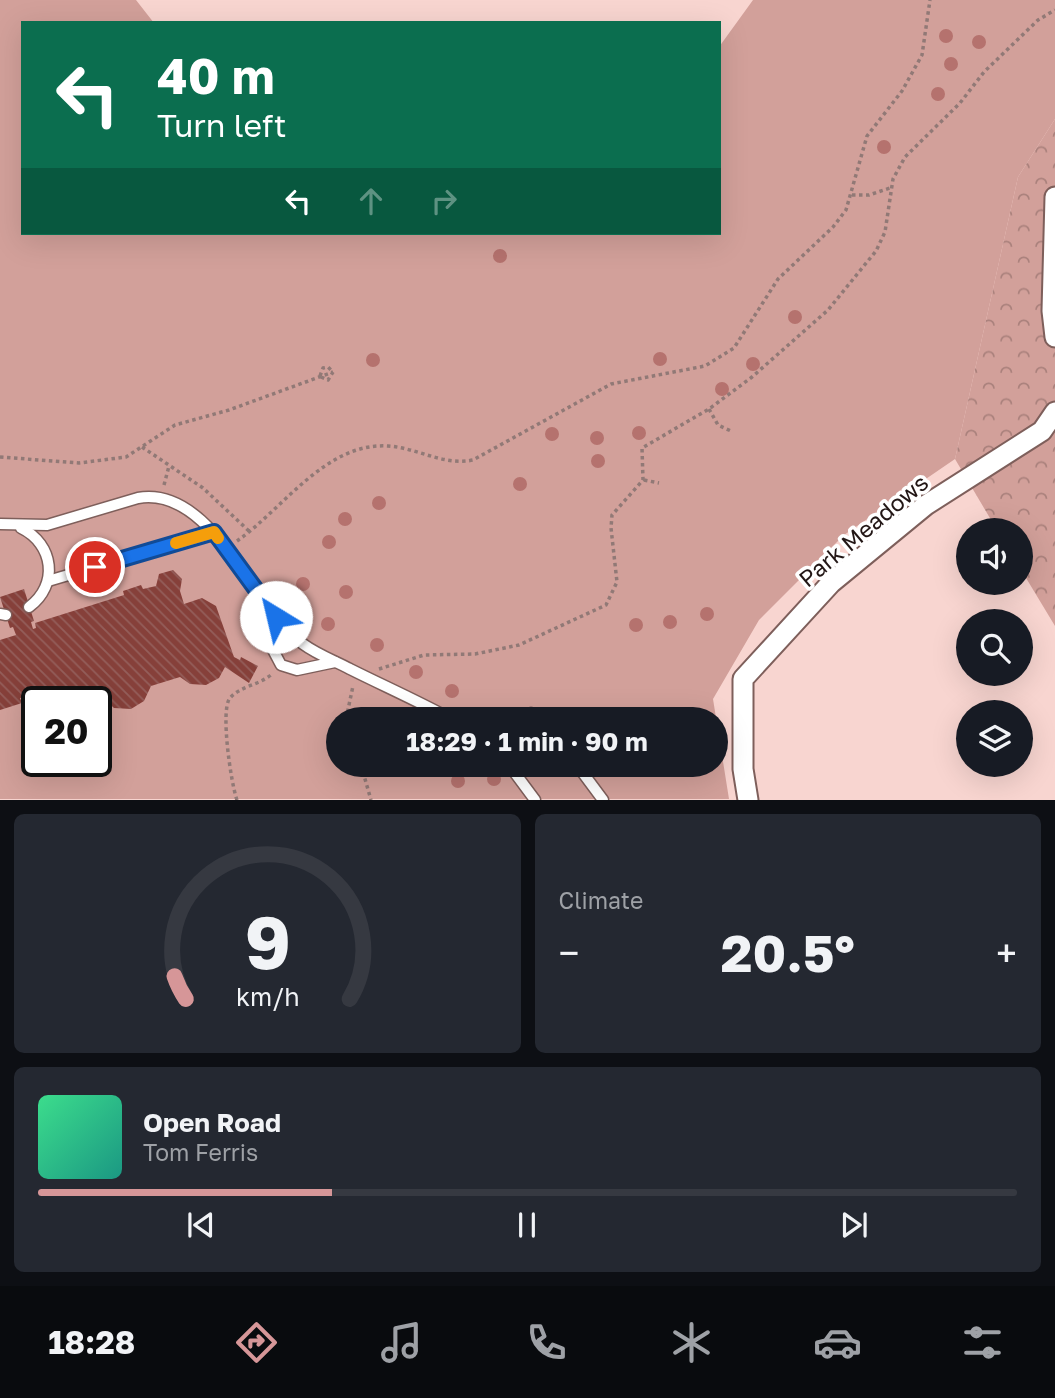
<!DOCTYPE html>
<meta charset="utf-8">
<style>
:root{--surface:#171b24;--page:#242831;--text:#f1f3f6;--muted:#9ea1a6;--line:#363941;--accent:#d69698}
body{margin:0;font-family:"Golos Text",sans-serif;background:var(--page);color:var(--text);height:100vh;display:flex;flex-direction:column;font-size:26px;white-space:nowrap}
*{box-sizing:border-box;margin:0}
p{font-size:23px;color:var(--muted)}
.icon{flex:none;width:38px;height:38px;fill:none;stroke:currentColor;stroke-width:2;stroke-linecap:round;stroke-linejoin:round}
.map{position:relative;height:800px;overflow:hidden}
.sheet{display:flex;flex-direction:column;gap:14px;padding:14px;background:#0d0f14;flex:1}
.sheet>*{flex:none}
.hud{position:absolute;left:21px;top:21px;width:700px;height:214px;border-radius:0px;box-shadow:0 7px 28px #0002;background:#0b6e4f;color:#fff;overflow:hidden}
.tools{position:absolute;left:956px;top:518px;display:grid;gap:14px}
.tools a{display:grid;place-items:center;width:77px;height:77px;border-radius:50%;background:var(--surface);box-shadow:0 7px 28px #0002;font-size:35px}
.speed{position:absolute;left:21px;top:686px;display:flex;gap:14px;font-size:35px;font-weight:700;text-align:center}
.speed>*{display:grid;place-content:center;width:91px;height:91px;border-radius:50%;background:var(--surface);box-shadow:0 7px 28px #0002;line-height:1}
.speed .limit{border:4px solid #111;border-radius:10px;background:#fff;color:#111}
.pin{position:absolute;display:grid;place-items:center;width:60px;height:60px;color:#fff;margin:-30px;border:4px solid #fff;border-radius:50%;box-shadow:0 2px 7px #0007}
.me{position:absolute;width:77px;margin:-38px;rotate:324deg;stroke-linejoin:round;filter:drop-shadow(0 0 5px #0008)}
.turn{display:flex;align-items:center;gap:24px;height:147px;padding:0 21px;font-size:32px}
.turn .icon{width:91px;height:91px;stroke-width:2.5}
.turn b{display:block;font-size:49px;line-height:60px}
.lanes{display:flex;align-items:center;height:66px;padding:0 21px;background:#0003;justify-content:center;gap:35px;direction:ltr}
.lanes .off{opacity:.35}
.big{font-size:52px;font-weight:700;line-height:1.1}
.sheet .widget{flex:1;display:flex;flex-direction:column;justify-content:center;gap:10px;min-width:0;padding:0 24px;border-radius:10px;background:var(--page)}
.sheet .dial{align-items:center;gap:0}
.dial svg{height:182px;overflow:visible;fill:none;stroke:var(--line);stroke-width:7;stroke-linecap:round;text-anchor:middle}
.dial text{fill:var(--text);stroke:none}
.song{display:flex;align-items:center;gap:21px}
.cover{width:84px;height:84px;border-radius:10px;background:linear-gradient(135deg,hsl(150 70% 55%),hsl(170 70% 35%))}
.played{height:7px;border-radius:4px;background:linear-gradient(90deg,var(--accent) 30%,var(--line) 30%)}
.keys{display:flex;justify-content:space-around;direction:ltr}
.heat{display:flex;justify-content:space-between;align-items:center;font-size:38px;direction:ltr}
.sheet .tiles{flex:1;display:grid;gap:14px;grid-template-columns:1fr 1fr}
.widget:last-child{grid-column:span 2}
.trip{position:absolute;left:326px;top:707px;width:402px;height:70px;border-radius:35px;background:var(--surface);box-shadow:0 7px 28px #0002;font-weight:700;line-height:70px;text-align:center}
.dock{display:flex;height:112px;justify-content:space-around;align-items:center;background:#090b0e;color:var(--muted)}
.dock .icon{width:49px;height:49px}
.dock .selected{color:var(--accent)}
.dock b{font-size:32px;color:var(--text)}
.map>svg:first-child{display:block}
.grass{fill:#d2a09a;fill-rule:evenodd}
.forest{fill:url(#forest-crowns)}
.building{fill:url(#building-back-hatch)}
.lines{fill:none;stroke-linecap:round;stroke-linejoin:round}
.service-casing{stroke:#7e5f5b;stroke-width:13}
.minor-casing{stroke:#7e5f5b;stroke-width:23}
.path{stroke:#917976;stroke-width:3.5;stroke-dasharray:3.5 3.5;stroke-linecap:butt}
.service{stroke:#fff;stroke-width:10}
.minor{stroke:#fff;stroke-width:19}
.tree{fill:#b5726e}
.route-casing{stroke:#114b97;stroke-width:18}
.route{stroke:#1a73e8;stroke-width:12}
.slow{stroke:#f59e0b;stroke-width:12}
.labels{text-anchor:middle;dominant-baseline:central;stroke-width:7;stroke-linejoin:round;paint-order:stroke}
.street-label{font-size:23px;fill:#221615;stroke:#fff}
</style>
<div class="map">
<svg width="1055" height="800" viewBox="0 0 1055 800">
<defs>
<pattern id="forest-crowns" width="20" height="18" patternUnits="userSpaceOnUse" patternTransform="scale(1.75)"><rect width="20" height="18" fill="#d2a09a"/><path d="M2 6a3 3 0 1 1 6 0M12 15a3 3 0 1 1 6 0" fill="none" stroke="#aa817c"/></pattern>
<pattern id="building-back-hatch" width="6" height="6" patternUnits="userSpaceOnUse" patternTransform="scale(1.75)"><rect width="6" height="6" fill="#86403a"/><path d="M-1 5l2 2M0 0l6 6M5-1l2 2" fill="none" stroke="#945e5a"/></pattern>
</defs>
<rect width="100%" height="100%" fill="#f8d5d0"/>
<path class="grass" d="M0,0H136L154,23H23V233H719V47L753,0H1055V119L1018,177L955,459L844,535L759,620L713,699L729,799H0ZM37,702H96V761H37ZM338,719H716V765H338Z"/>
<polygon class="forest" points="1055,119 1055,626 1020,568 1020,530 997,530 955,459 1018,177"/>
<polygon class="building" points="173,570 182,579 180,591 184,604 202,598 216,606 234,657 240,660 241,657 258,666 249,683 225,667 219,678 206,685 190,684 180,677 151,686 144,701 131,709 114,708 101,696 82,702 74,699 37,702 37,717 34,718 25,697 20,698 22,703 0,710 0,640 16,635 13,627 10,628 0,597 24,589 34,621 31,622 33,629 36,628 35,623 124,595 123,591 141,585 143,589 156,586 159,574"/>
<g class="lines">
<g class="service-casing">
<g id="service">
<path d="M0,524L47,525L138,498C212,485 253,607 303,644C318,655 335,661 350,669C384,686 418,701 451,719"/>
<path d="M21,528C54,544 59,585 29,607"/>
<polyline points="48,581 214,532"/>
<polyline points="0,614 6,615"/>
<polyline points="276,617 272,648 281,665 297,670 335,662"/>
<polyline points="519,719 531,713 543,719"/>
<polyline points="509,765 535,800"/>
<polyline points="577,765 603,800"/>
</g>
</g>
<g class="minor-casing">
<g id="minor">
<polyline points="1055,197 1052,311 1055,337"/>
<polyline points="748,800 743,769 743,679 831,583 926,505 1042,431 1055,412"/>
</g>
</g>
<g class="path">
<polyline points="852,195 869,195 890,188"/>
<polyline points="320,376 323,368 328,367 333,372"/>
<polyline points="321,377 328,380 333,372"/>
<polyline points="709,409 718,425 731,431"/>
<polyline points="142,447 203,488 250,532"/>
<polyline points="0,457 79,463 126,457 175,425 229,410 333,372"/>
<polyline points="644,480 659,483"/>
<polyline points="164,485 169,466"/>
<path d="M237,541C283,509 326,442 388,446C418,448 443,466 473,460L611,384L705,366L734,348L778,279L833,227L846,210L867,136L902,91L922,55L930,0"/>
<polyline points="379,669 424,655 475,654 519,645 606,605 617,582 611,528 612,515 643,480 642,448 709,409 752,377 828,310 876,251 885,232 893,179 905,157 960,103 984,72 1038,20 1055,10"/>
<polyline points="346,719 353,686"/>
<polyline points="361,765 371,800"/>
<path d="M237,800C231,784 220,709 230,698C240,686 260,685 272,674"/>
</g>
<use href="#service" class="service"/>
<use href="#minor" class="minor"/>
</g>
<g class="tree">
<circle cx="946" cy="36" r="7"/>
<circle cx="979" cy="42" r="7"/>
<circle cx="951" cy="64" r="7"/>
<circle cx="938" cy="94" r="7"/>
<circle cx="884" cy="147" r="7"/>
<circle cx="500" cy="256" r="7"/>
<circle cx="795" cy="317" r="7"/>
<circle cx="660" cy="359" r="7"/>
<circle cx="373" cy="360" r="7"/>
<circle cx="753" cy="364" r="7"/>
<circle cx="722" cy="389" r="7"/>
<circle cx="639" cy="433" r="7"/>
<circle cx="552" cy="434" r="7"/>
<circle cx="597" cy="438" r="7"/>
<circle cx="598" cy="461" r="7"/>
<circle cx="520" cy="484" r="7"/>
<circle cx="379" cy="503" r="7"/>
<circle cx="345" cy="519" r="7"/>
<circle cx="329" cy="542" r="7"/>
<circle cx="303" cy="584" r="7"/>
<circle cx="346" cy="592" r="7"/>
<circle cx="707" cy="614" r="7"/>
<circle cx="670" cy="622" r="7"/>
<circle cx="328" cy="624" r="7"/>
<circle cx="636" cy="625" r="7"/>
<circle cx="377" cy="645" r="7"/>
<circle cx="416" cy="672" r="7"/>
<circle cx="452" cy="691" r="7"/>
<circle cx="494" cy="779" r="7"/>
<circle cx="458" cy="781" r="7"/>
</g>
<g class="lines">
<g class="route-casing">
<polyline id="route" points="95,567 214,532 276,617"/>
</g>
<use href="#route" class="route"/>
<polyline class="slow" points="176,543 214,532 218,538"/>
</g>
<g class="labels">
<g class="street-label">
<text transform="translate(863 530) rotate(-40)">Park Meadows</text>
</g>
</g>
</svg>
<div class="tools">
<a><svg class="icon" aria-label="sound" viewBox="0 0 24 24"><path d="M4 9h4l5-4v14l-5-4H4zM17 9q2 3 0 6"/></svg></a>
<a><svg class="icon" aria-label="search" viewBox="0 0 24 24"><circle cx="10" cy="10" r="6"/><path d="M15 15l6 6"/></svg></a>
<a><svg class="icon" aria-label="layers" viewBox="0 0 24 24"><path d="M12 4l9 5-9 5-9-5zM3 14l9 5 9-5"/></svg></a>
</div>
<div class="speed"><div class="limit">20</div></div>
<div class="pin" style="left:95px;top:567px;background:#d93025"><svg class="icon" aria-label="arrive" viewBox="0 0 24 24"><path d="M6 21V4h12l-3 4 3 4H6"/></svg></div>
<svg class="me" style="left:276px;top:617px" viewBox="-20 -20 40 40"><circle r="19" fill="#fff"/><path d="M0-13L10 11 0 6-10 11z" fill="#1a73e8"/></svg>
<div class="trip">18:29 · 1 min · 90 m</div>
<div class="hud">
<div class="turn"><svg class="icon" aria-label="left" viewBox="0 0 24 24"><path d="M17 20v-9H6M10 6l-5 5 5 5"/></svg><div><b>40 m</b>Turn left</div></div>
<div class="lanes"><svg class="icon" aria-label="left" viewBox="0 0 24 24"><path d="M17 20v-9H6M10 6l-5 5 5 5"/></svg><svg class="icon off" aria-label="ahead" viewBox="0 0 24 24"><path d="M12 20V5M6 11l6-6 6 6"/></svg><svg class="icon off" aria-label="right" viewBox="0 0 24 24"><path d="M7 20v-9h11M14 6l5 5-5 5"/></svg></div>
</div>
</div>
<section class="sheet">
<div class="tiles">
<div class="widget dial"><svg viewBox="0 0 100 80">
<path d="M14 69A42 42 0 1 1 86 69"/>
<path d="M14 69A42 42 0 0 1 9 59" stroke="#d69698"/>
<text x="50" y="56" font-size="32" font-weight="700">9</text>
<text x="50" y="72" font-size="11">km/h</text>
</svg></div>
<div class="widget"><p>Climate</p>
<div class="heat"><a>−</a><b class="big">20.5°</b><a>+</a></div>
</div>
<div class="widget">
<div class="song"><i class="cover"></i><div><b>Open Road</b><p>Tom Ferris</p></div></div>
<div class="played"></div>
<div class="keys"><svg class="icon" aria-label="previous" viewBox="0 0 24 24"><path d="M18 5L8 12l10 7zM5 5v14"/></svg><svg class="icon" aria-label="pause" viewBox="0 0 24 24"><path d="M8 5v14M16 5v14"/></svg><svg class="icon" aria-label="next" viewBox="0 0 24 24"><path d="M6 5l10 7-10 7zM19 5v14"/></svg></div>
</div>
</div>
</section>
<nav class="dock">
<b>18:28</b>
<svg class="icon selected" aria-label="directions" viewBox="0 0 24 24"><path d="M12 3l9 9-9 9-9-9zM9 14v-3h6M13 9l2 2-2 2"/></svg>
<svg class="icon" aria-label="music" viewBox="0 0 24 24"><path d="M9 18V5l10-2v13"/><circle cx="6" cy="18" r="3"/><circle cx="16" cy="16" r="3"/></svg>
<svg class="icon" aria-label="phone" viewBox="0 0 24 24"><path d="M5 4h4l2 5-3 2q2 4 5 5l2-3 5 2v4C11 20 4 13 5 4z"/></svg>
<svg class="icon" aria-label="climate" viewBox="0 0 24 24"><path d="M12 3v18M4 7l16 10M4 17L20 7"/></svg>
<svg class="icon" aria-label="car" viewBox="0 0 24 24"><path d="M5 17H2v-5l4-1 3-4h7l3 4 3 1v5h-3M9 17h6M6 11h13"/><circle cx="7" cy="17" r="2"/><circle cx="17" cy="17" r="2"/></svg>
<svg class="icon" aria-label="filters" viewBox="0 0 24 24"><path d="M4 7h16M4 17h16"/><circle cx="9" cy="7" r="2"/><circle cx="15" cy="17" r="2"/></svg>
</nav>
